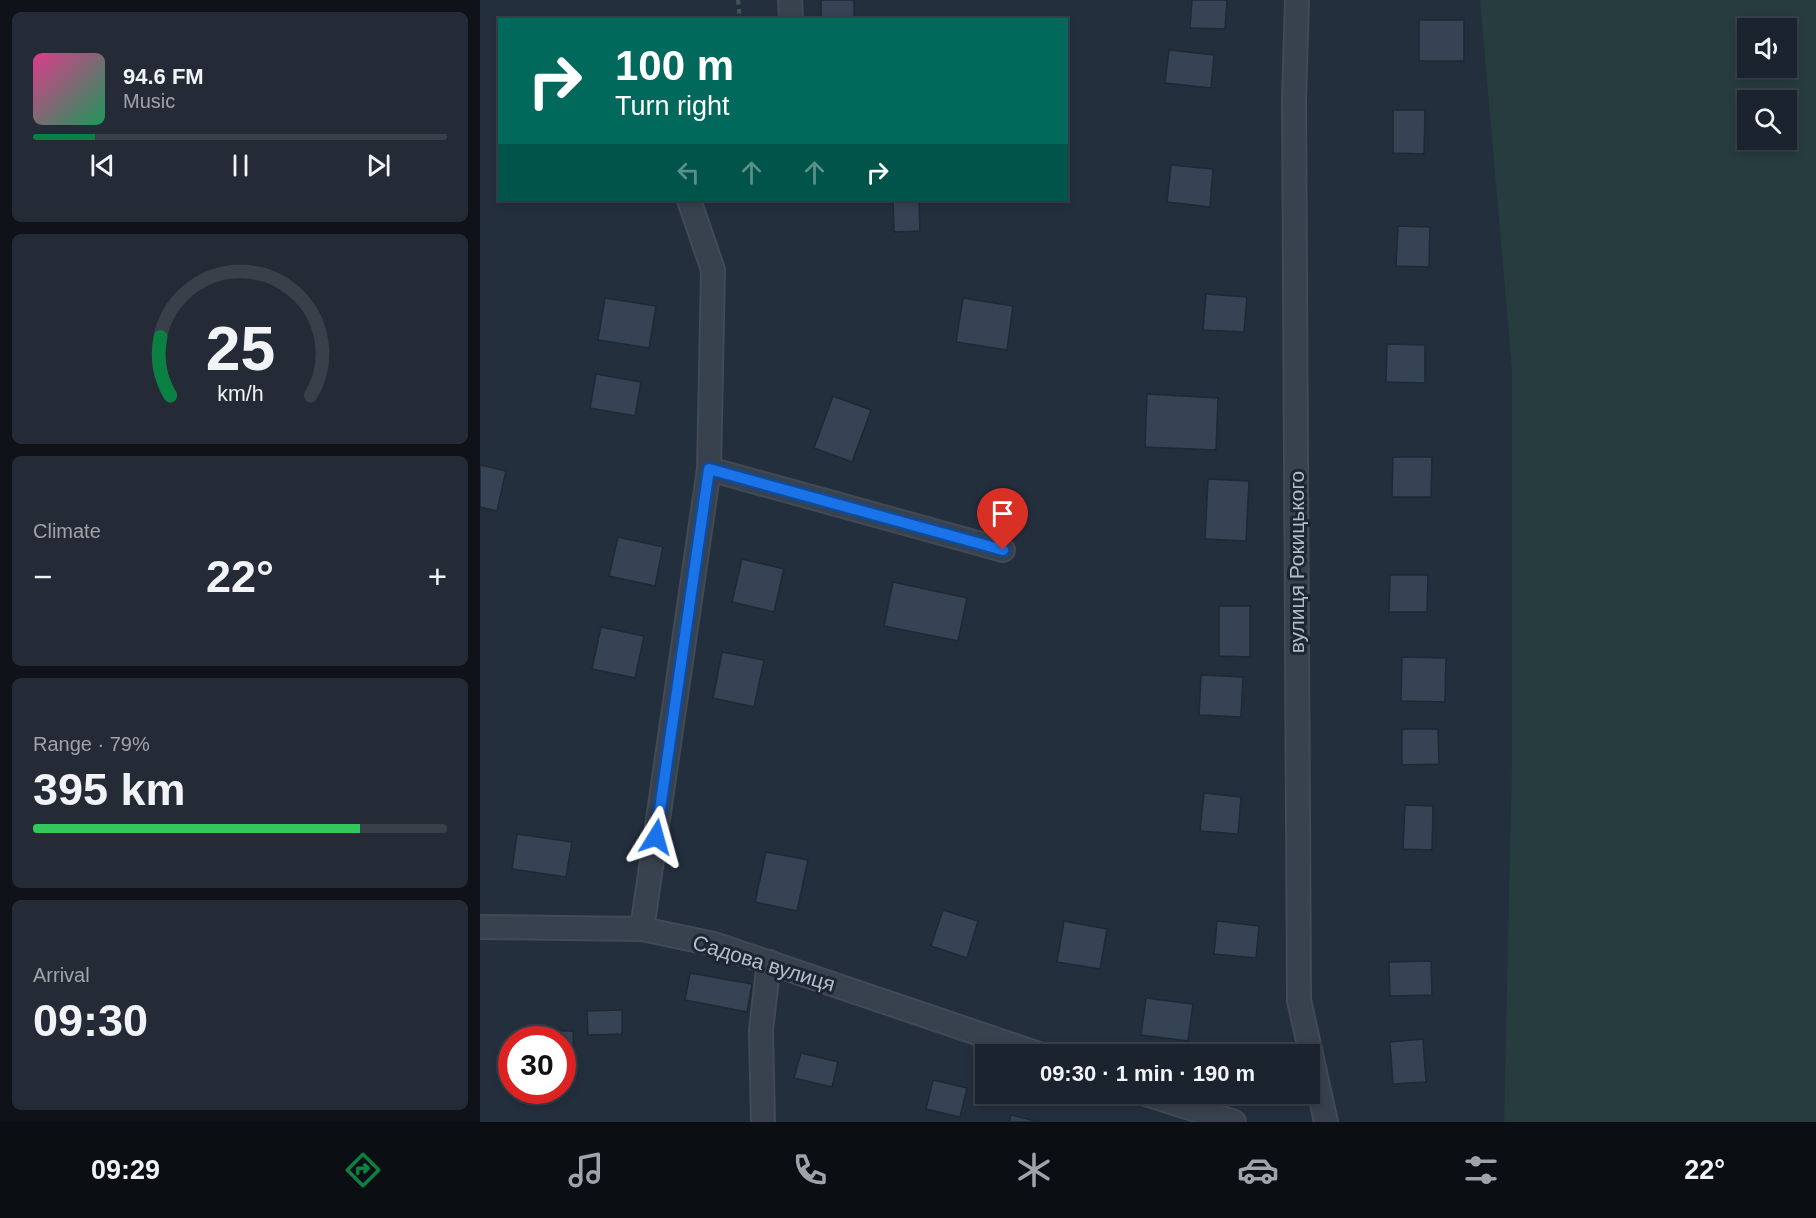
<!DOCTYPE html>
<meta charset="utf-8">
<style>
:root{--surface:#1b232e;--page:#242b36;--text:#f1f3f6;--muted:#a0a4aa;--line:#39404a;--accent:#0b8043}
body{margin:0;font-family:Helvetica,sans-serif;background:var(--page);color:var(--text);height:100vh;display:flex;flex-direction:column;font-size:22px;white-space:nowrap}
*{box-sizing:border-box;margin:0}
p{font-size:20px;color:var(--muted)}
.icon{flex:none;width:33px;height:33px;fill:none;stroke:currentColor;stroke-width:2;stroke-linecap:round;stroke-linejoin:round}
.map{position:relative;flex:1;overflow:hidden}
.drawer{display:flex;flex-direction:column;gap:12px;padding:12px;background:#0f1319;width:480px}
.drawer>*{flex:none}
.hud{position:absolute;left:18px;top:18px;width:570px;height:183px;border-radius:0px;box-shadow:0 3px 9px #0003,0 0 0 2px var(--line);background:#00695c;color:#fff;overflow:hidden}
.controls{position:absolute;left:1257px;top:18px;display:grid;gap:12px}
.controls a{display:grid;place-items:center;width:60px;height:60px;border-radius:0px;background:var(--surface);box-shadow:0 3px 9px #0003,0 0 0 2px var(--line);font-size:30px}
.speed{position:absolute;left:18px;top:1026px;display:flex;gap:12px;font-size:30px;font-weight:700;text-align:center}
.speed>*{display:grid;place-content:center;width:78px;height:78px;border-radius:50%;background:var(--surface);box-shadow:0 3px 9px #0003,0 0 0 2px var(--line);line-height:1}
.speed .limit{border:9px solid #d22;background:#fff;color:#111}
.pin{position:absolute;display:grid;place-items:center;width:51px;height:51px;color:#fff;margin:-62px -26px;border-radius:50% 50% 50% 0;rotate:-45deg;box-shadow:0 0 6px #0007}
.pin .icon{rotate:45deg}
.me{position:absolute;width:66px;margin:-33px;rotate:8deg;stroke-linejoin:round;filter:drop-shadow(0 0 4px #0008)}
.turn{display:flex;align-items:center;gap:21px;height:126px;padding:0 18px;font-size:27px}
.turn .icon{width:78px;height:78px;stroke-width:2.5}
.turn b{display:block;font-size:42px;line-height:51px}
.lanes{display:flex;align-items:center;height:57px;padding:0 18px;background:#0003;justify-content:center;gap:30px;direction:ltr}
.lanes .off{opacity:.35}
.big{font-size:45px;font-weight:700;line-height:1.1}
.drawer .card{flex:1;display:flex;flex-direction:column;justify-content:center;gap:9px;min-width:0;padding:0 21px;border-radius:9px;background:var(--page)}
.drawer .dial{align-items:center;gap:0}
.dial svg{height:156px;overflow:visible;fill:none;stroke:var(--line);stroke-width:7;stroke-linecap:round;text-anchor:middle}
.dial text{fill:var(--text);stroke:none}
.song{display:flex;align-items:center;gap:18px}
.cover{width:72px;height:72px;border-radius:9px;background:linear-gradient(135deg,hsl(330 70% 55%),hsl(150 70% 35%))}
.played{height:6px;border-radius:3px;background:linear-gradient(90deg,var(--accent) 15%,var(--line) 15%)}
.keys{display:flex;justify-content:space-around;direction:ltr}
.heat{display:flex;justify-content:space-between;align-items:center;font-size:33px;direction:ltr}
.charge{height:9px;border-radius:4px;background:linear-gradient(90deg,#34c759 79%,var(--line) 0)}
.trip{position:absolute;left:495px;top:1044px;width:345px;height:60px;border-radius:0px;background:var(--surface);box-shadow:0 3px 9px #0003,0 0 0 2px var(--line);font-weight:700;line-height:60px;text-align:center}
.tabs{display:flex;height:96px;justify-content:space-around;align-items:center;background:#0b0e12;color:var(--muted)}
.tabs .icon{width:42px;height:42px}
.tabs .current{color:var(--accent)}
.tabs b{font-size:27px;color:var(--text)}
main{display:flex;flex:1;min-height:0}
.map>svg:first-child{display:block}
.green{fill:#263c3f;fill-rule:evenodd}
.building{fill:#364354;stroke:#1f2835;stroke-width:1.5}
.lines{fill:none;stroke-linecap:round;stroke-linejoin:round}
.street-casing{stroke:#414a57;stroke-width:26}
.path{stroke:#3f5557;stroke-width:4;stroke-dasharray:4.5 4.5;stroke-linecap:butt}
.street{stroke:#38414e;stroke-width:22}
.route-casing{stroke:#114b97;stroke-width:15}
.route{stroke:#1a73e8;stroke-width:10}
.labels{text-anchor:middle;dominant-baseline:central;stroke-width:6;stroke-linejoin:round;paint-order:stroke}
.street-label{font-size:21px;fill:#b4bcc9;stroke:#1d2633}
</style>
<main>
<section class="drawer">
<div class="card">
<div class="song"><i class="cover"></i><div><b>94.6 FM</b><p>Music</p></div></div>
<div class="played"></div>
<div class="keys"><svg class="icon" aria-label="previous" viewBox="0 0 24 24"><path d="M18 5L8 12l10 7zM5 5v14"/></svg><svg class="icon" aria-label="pause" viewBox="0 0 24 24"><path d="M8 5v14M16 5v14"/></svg><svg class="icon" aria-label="next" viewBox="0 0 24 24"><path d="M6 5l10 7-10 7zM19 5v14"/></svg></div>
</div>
<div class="card dial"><svg viewBox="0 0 100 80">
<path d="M14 69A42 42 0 1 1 86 69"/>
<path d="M14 69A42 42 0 0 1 9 39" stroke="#0b8043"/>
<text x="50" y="56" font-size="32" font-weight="700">25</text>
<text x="50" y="72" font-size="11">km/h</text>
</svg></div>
<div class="card"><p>Climate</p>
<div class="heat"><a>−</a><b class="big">22°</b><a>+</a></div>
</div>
<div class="card"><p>Range · 79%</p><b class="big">395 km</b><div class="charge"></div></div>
<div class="card"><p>Arrival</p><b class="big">09:30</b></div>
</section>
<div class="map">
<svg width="1336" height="1122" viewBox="0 0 1336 1122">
<rect width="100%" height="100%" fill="#242f3e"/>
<path class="green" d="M1000,0H1336V1122H1024L1032,763V369ZM1268,28H1306V68H1268ZM1268,100H1306V140H1268Z"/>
<g class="building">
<rect x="341" y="0" width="33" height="20"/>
<polygon points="712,0 747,0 745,29 710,28"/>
<rect x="939" y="20" width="45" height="41"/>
<polygon points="689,50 734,55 731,88 685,83"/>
<polygon points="913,110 945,110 944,154 913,153"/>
<polygon points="691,165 733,169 730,207 687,202"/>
<polygon points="413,200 439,200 440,231 414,232"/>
<polygon points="918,226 950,227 949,267 916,266"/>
<polygon points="726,294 767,297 764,332 723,330"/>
<polygon points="125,298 176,306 169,348 118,340"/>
<polygon points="483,298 533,306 527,350 476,342"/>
<polygon points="907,344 945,345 945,383 906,382"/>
<polygon points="116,374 161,382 155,416 110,408"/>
<polygon points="667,394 738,398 736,450 665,447"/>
<polygon points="353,396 391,410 372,462 334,448"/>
<polygon points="913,457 952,457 951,497 912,497"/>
<polygon points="0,465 26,471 17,511 0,507"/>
<polygon points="728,479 769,481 766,541 725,539"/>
<polygon points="138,537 183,547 175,586 129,576"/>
<polygon points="262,559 304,569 294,612 252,602"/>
<polygon points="910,575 948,575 947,612 909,612"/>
<polygon points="413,582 487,598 478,641 404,626"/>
<polygon points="739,606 770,606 770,657 739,656"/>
<polygon points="121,627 164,636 155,678 112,669"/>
<polygon points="242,652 284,660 274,707 233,698"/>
<polygon points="922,657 966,658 965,702 921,701"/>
<polygon points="721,675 763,677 761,717 719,715"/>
<polygon points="922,729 958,729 959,764 922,765"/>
<polygon points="724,793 761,797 758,834 720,831"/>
<polygon points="925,805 953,806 952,850 923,849"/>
<polygon points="37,834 92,842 86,877 32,869"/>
<polygon points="286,852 328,860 317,911 275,902"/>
<polygon points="463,910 498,921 487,958 451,946"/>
<polygon points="584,921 627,929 620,969 577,962"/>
<polygon points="737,921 779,926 776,958 734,954"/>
<polygon points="951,961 952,995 910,996 909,962"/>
<polygon points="210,973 272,984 267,1012 205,1000"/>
<polygon points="666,998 713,1004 708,1041 661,1035"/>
<polygon points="142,1010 142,1034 108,1035 107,1011"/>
<polygon points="48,1031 93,1031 94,1068 82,1068 82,1040 49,1040"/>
<polygon points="943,1039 946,1082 913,1084 910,1042"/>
<polygon points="321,1053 358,1062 352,1087 314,1078"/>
<polygon points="453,1080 487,1088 480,1117 446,1109"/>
<polygon points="531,1115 560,1122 529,1122"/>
</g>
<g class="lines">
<g class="street-casing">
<g id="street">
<polyline points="310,0 311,20"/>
<polyline points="817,0 814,98 819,1000 846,1122"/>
<polyline points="229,469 523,550"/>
<polyline points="0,927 162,929 234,944 559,1054"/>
<polyline points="162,929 229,469 233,270 209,200"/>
<polyline points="666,1094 754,1122"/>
<polyline points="283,1122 281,1030 289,962"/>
</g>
</g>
<polyline class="path" points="258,0 260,20"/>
<use href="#street" class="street"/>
</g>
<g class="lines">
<g class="route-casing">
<polyline id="route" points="176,837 229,469 523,550"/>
</g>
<use href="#route" class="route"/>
</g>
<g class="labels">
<g class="street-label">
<text transform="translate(816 562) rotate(-90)">вулиця Рокицького</text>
<text transform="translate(284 963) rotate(17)">Садова вулиця</text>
</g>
</g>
</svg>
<div class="controls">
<a><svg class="icon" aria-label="sound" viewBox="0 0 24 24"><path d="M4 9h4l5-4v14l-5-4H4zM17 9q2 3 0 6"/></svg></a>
<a><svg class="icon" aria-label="search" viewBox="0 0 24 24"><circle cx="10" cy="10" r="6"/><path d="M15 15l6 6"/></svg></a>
</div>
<div class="speed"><div class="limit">30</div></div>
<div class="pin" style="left:523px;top:550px;background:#d93025"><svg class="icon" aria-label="arrive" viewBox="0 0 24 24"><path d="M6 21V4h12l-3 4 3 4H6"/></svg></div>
<svg class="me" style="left:176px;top:837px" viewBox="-20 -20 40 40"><path d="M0-17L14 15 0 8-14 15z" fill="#1a73e8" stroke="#fff" stroke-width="4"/></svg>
<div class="trip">09:30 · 1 min · 190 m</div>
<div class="hud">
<div class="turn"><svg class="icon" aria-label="right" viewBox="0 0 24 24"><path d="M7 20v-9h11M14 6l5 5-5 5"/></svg><div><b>100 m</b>Turn right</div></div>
<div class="lanes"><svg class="icon off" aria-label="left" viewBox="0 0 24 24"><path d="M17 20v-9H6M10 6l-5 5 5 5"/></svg><svg class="icon off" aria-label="ahead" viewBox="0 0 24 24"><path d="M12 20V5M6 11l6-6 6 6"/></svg><svg class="icon off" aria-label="ahead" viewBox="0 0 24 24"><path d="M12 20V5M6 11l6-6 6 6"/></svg><svg class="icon" aria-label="right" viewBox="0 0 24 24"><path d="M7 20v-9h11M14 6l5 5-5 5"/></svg></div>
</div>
</div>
</main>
<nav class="tabs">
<b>09:29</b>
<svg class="icon current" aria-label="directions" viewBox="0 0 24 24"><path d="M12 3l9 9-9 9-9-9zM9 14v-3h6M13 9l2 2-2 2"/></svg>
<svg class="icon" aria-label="music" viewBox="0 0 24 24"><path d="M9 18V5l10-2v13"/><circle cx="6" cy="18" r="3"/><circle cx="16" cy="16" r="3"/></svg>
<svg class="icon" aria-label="phone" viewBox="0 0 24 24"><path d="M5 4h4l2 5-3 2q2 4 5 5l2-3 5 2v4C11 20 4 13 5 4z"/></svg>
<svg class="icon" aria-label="climate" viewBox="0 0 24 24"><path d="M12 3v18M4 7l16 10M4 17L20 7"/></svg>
<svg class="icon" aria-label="car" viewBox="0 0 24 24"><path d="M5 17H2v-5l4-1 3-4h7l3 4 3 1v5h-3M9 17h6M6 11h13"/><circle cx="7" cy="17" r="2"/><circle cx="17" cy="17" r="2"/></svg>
<svg class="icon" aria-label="filters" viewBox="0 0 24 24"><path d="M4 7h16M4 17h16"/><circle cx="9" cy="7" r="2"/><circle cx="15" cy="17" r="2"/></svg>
<b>22°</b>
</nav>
